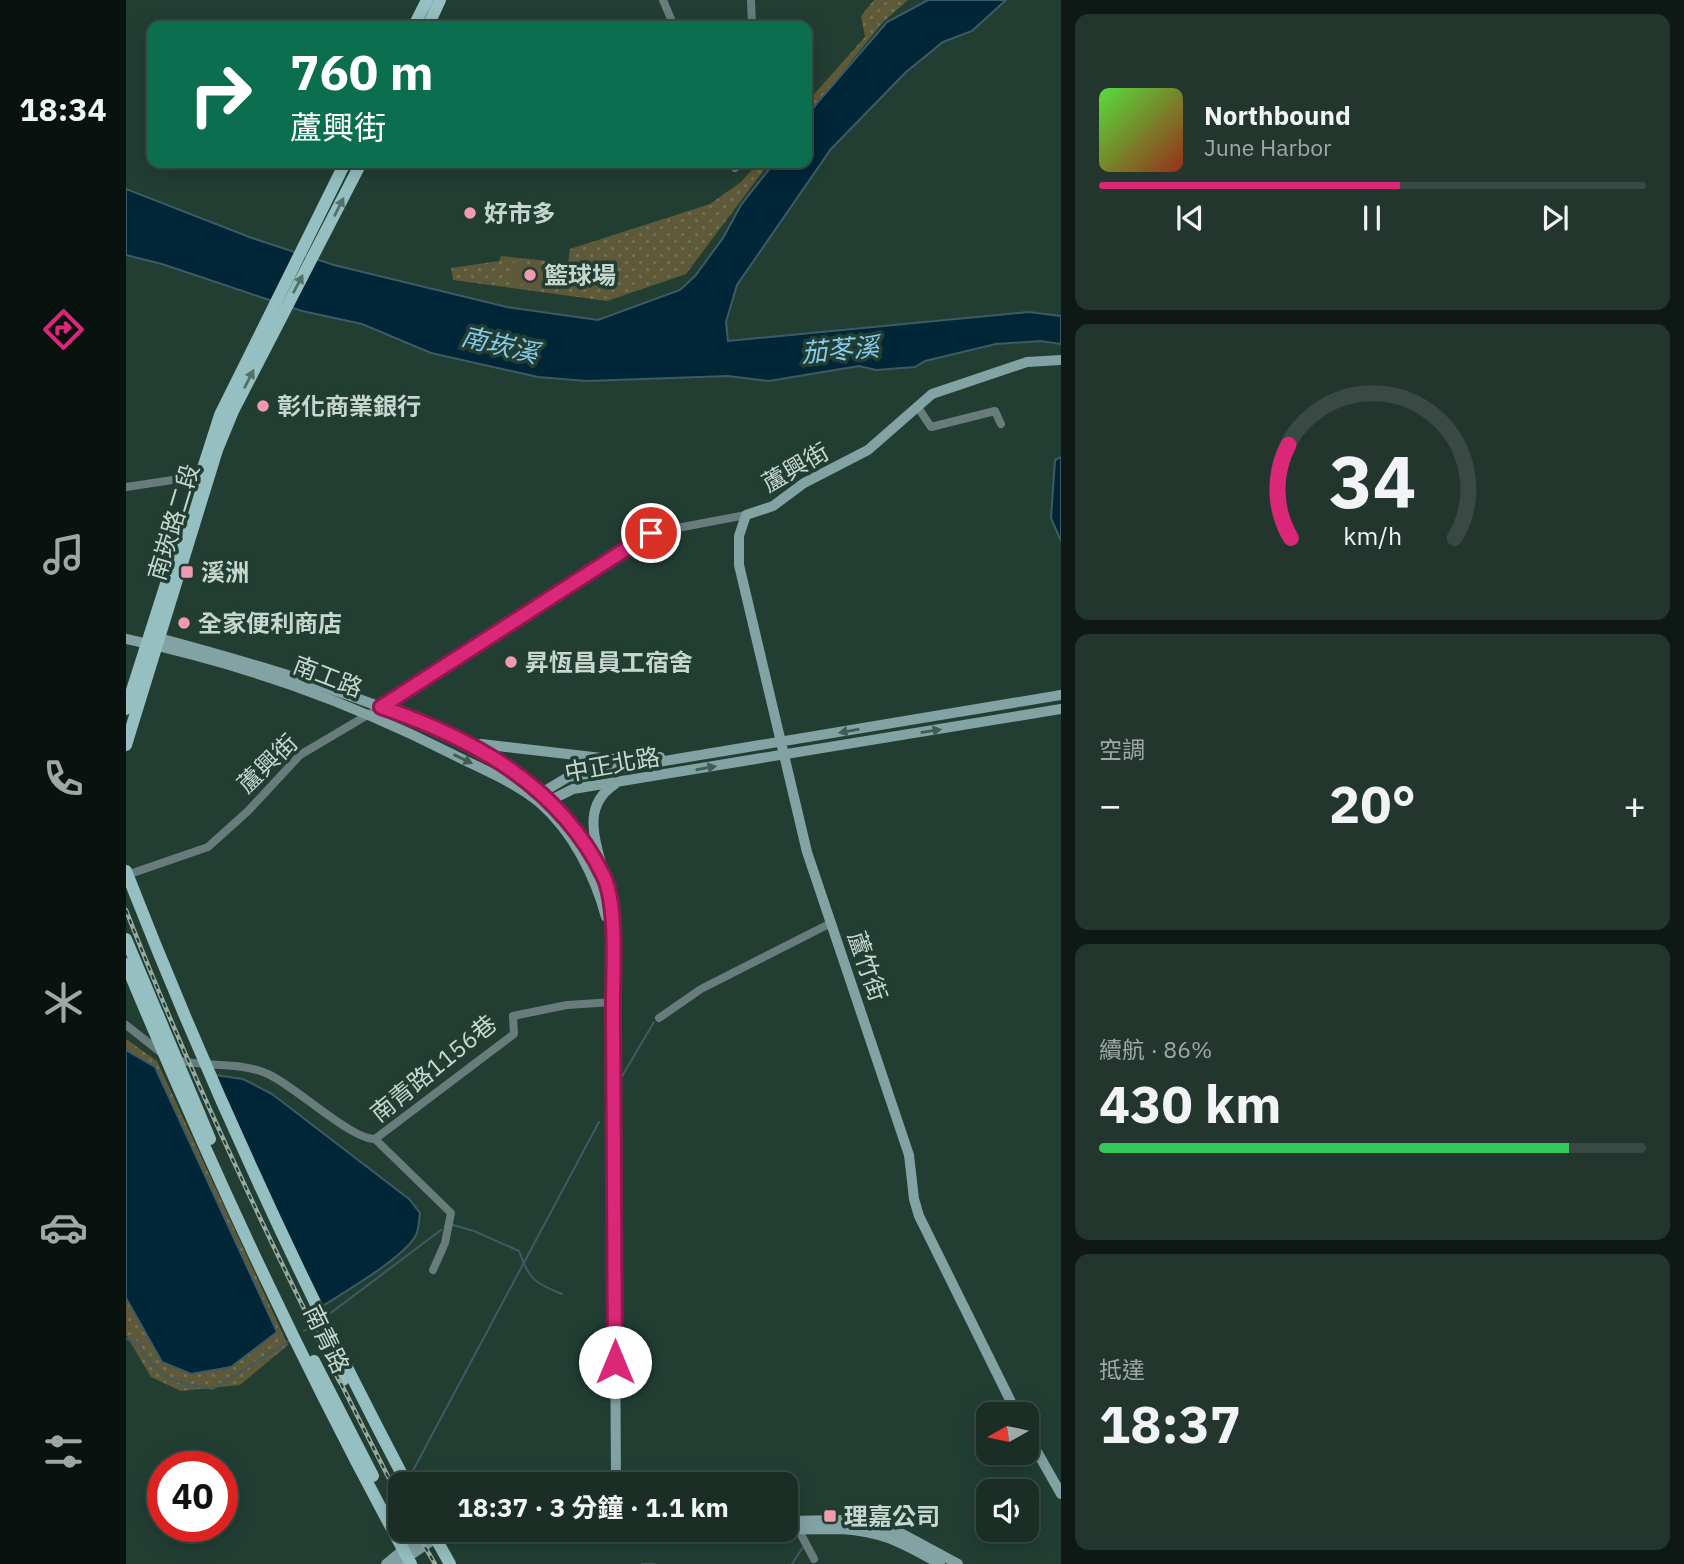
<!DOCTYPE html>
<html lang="zh-TW">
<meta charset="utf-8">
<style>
:root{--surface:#1a2e26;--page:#23362e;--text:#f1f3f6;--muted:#9fa8a7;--line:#384a43;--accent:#db2777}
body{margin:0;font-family:"IBM Plex Sans","Noto Sans TC",sans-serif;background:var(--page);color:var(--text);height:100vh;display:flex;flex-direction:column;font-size:26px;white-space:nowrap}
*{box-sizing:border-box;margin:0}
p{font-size:23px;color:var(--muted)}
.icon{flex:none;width:38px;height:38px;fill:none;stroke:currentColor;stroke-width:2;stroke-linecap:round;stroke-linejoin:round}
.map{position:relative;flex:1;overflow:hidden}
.details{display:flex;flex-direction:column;gap:14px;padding:14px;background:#0e1915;width:623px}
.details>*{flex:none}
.top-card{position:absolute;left:21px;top:21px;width:665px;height:147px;border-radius:14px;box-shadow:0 4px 18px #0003,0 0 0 2px var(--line);background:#0b6e4f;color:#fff;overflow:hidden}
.needle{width:46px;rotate:261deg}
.tools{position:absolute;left:850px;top:1402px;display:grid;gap:14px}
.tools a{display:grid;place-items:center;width:63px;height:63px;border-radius:14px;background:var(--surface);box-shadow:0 4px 18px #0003,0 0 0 2px var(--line);font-size:35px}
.speed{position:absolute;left:21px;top:1451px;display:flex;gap:14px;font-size:35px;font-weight:700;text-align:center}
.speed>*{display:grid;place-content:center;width:91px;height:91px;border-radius:50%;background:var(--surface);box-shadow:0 4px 18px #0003,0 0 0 2px var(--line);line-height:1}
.speed .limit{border:10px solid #d22;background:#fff;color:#111}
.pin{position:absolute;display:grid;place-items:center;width:60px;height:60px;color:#fff;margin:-30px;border:4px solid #fff;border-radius:50%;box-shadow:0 2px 7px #0007}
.me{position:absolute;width:77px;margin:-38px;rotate:0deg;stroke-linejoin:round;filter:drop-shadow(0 0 5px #0008)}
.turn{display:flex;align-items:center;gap:24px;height:147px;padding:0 28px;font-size:32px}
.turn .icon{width:91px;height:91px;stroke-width:2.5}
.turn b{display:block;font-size:49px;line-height:60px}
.big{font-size:52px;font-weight:700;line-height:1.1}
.details .widget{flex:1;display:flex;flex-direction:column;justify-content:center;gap:10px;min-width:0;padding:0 24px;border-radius:14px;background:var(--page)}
.details .dial{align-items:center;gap:0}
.dial svg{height:182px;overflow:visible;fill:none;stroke:var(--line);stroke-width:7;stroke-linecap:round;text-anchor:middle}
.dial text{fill:var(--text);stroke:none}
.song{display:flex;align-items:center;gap:21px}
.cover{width:84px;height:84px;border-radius:10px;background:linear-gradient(135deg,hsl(110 70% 55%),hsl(10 70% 35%))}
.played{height:7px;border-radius:4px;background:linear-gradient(90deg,var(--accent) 55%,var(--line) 55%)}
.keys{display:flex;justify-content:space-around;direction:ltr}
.heat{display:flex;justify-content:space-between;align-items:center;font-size:38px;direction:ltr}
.charge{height:10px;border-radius:5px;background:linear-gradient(90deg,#34c759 86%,var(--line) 0)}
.trip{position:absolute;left:262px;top:1472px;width:410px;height:70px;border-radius:14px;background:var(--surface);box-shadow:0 4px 18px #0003,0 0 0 2px var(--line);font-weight:700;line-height:70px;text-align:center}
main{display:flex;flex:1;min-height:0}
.tabs{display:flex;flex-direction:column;width:126px;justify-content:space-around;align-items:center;background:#0a120f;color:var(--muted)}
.tabs .icon{width:49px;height:49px}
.tabs .active{color:var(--accent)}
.tabs b{font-size:32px;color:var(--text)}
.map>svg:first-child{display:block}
.grass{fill:url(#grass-dots)}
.pitch{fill:#5e5938}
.water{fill:#002637;stroke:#3c5b65;stroke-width:2}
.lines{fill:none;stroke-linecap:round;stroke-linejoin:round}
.stream{stroke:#3c5b65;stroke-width:2}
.street{stroke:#687c7c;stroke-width:8}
.secondary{stroke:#82a2a3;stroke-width:10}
.primary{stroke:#95bfc0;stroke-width:12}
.rail-casing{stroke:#97aba3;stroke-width:4.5}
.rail{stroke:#223e33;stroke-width:2;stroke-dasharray:5;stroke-linecap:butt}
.oneway{fill:#50726b}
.oneway2{fill:#3f5c55}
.route-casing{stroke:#8e194d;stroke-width:18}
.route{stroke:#db2777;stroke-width:12}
.poi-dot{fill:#f29ab0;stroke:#223e33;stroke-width:2.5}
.labels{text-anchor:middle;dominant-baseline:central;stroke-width:7;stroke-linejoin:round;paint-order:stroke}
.poi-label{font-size:24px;font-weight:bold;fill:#c7d7d0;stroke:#223e33;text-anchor:start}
.street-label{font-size:24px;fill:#c7d7d0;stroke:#223e33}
.water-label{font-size:26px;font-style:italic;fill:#88caec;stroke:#223e33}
</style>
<main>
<nav class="tabs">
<b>18:34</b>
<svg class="icon active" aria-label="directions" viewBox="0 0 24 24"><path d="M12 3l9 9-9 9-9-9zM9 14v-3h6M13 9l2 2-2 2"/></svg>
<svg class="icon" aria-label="music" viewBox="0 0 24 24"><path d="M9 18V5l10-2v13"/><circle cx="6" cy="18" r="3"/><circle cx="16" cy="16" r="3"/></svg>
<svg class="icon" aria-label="phone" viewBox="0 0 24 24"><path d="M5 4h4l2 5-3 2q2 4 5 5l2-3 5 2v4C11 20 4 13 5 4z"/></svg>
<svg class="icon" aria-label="climate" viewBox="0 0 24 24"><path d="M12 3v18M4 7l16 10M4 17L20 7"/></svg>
<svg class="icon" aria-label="car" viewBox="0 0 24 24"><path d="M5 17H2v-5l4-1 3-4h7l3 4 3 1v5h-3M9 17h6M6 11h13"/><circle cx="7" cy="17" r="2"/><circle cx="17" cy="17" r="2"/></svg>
<svg class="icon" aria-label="filters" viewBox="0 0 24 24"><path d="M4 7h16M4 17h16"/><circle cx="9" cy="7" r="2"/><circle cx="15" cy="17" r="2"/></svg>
</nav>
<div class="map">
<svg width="935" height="1564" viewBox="0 0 935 1564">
<defs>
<pattern id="grass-dots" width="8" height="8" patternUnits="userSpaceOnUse" patternTransform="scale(1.75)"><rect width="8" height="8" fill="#5e5938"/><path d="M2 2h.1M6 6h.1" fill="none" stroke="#747054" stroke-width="1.8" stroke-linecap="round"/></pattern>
</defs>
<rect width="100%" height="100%" fill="#223e33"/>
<g class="grass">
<polygon points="748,0 782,0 757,22 681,116 681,102 739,37 735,16"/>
<polygon points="632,163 643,163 560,274 481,301 327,280 325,268 373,261 375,256 442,263 444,249 584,204 615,182"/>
<polygon points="0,1039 31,1061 162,1345 114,1385 55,1391 25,1377 0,1335"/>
</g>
<polygon class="pitch" points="388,262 422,267 419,287 386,283"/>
<g class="water">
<polygon points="802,0 880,0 846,31 817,42 780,72 705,149 611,285 600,322 602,341 903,312 935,316 935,344 914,341 870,344 799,361 789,367 750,370 733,366 643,381 602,376 460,381 412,377 305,353 236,324 176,311 36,264 0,255 0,189 126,238 208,265 381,307 472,320 554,290 569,276 597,238 615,205 648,163 681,163 681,117 692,102 761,22"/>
<polygon points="935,457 935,541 925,518 929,460"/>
<polygon points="0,1050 29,1067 151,1332 105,1367 65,1374 36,1362 0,1298"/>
<path d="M89,1075L117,1079L146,1094L283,1199L294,1213C293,1219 293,1229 290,1235C278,1258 218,1292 195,1307Z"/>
</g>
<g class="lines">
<g class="stream">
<polyline points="495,1078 528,1022"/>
<path d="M327,1225L348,1231L393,1251C403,1279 408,1283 436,1294"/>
<polyline points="202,1315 315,1230"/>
<polyline points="178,1331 186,1326"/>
<path d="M0,1339L10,1341C34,1381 44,1381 87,1389L163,1341"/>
<polyline points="284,1476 473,1122"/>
<polyline points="516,1564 529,1564"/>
<polyline points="666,1564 677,1547"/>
</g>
<g class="street">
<polyline points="537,0 548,26"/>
<polyline points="625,0 626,26"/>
<polyline points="607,163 609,168"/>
<polyline points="791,406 805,427 869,411 875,424"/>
<polyline points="0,487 73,476"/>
<polyline points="1,875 82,847 122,811 174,755 255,707 525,533 620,515"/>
<polyline points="533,1018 575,989 705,923"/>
<polyline points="0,1025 33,1051"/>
<path d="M51,1060C81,1068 113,1061 142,1074C169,1086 224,1139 249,1139L388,1034L387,1016L441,1005L487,1002"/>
<polyline points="249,1139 325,1213 319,1243 307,1270"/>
<polyline points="671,1527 688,1559"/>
</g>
<g class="secondary">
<path d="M0,639C117,664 219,700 326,754C355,769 389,782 414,803C447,832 469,876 480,917"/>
<path d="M27,641L33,638C108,658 180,679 252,706C331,736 409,768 457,842C464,853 474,866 479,878C486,900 485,925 487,947L490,1484"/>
<polyline points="935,695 442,777 417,792 414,802 423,801 447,789 935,709"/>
<polyline points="355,744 484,759 534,757"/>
<path d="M476,867C468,836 457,805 489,784"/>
<polyline points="891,1414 793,1216 788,1199 783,1155 681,852 613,565 613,536 620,515 647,506 678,483 742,450 806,394 901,362 935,360"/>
<polyline points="901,1434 935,1494"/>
<polyline points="660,1521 716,1520 769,1530 832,1564"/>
<polyline points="260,1564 284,1544 312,1530"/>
<path d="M271,1564L310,1538L341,1533L715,1529C759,1532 776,1543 814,1564"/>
</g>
<g class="primary">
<polyline points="288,26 301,0"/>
<polyline points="302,26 314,0"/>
<polyline points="0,709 94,415 219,163"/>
<polyline points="0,745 91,450 107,411 235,163"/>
<path d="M0,871C82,1081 176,1285 281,1484"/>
<polyline points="0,939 84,1139"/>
<path d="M0,964C85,1169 178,1369 285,1564"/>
<polyline points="195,1337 217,1380"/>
<polyline points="188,1361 247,1476"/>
<polyline points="305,1530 324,1564"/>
</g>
<g class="rail-casing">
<g id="rail">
<path d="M0,910C79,1113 176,1308 275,1502"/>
<polyline points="289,1530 309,1564"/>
</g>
</g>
<use href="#rail" class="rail"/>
</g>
<defs><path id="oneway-solid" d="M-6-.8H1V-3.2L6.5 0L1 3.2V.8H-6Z" transform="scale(1.75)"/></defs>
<g class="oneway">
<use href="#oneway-solid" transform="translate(213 207) rotate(-63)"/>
<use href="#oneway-solid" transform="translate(172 284) rotate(-62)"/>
<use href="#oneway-solid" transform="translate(123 379) rotate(-63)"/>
</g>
<g class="oneway2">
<use href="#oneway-solid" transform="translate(723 731) rotate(170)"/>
<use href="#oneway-solid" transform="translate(805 731) rotate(-9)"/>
<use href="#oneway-solid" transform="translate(337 759) rotate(26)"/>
<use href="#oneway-solid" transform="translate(580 768) rotate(-10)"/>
</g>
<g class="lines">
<g class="route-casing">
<path id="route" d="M489,1362C489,1247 487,1132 487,1017C486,981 493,906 477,875C433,785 346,738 255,707L525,533"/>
</g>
<use href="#route" class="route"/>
</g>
<g class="poi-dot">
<circle cx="344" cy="213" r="7"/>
<circle cx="404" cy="275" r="7"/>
<circle cx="137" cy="406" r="7"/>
<rect x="54" y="565" width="14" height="14" rx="3.5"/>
<circle cx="58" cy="623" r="7"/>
<circle cx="385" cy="662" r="7"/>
<rect x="697" y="1509" width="14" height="14" rx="3.5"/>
</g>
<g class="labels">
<g class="poi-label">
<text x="358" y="213">好市多</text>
<text x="418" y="275">籃球場</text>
<text x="151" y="406">彰化商業銀行</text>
<text x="75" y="572">溪洲</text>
<text x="72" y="623">全家便利商店</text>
<text x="399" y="662">昇恆昌員工宿舍</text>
<text x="718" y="1516">理嘉公司</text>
</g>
<g class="street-label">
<text transform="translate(669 467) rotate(-30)">蘆興街</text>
<text transform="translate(47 522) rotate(-73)">南崁路二段</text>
<text transform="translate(202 676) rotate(21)">南工路</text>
<text transform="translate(141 763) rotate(-44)">蘆興街</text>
<text transform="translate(486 764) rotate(-10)">中正北路</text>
<text transform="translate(742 966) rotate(71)">蘆竹街</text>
<text transform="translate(307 1068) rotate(-39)">南青路1156巷</text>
<text transform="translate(201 1339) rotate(64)">南青路</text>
</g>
<g class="water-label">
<text transform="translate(374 344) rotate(14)">南崁溪</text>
<text transform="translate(714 349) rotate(-5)">茄苳溪</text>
</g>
</g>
</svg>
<div class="tools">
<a><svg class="needle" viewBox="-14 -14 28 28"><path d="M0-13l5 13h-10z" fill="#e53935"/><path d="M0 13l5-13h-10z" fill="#9fa8a7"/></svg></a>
<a><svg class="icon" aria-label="sound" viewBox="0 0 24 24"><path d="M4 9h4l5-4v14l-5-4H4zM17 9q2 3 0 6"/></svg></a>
</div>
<div class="speed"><div class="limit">40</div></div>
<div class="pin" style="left:525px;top:533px;background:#d93025"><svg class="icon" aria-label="arrive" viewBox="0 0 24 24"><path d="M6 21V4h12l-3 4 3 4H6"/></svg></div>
<svg class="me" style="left:489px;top:1362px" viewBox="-20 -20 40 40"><circle r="19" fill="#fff"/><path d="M0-13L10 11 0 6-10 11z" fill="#db2777"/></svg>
<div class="trip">18:37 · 3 分鐘 · 1.1 km</div>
<div class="top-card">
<div class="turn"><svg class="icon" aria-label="right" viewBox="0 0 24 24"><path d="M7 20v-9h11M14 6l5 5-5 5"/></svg><div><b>760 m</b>蘆興街</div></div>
</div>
</div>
<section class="details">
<div class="widget">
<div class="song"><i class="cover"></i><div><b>Northbound</b><p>June Harbor</p></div></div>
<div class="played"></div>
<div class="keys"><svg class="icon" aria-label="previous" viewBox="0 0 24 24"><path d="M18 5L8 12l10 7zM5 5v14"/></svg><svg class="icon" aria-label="pause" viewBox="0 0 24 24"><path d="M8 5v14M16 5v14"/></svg><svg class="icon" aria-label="next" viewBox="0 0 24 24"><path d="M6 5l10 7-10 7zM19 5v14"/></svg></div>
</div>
<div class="widget dial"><svg viewBox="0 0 100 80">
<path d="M14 69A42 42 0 1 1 86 69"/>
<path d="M14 69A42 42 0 0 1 13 28" stroke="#db2777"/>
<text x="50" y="56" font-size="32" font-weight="700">34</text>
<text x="50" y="72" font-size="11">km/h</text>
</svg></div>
<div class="widget"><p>空調</p>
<div class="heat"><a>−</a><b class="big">20°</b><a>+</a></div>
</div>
<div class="widget"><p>續航 · 86%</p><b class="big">430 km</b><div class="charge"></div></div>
<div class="widget"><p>抵達</p><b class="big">18:37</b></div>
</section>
</main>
